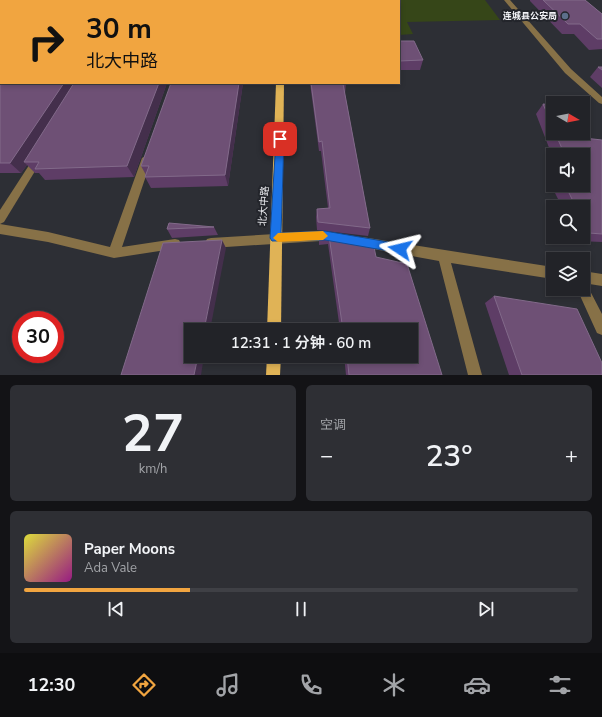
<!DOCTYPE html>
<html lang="zh">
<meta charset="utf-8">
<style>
:root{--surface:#222328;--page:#2e2f34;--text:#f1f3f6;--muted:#a2a4a8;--line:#3f4045;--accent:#f1a540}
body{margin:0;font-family:"Nunito Sans","Noto Sans SC",sans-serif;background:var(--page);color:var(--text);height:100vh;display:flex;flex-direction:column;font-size:15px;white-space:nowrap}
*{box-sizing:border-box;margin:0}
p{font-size:13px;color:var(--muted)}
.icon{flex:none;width:22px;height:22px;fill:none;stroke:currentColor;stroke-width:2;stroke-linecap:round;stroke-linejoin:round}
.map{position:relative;height:375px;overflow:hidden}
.sheet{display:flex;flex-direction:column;gap:10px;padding:10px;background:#131316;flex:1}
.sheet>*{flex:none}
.hud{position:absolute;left:0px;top:0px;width:400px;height:84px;box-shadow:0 2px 6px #0003,0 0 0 1px var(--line);background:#f1a540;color:#111;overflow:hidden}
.needle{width:26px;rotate:99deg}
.controls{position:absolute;left:546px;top:96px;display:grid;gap:8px}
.controls a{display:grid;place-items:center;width:44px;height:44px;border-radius:0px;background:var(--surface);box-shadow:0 2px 6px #0003,0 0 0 1px var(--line);font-size:20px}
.speed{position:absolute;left:12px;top:311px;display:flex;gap:8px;font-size:20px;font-weight:700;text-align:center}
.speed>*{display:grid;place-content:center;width:52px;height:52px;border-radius:50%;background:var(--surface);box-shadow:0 2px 6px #0003,0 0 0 1px var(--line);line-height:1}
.speed .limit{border:6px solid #d22;background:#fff;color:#111}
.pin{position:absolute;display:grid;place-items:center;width:34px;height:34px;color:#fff;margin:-17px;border-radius:8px;box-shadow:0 2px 6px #0006}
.me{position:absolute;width:44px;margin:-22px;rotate:280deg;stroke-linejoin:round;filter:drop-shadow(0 0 3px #0008)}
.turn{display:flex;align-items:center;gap:14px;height:84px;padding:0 20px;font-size:18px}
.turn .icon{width:52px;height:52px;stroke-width:2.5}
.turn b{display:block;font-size:28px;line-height:34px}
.big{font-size:30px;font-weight:600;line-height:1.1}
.sheet .widget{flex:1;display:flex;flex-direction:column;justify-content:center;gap:6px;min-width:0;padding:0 14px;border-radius:6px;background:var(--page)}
.sheet .dial{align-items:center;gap:0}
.dial b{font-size:52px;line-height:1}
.song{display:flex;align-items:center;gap:12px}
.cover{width:48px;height:48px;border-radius:6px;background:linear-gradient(135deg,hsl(60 70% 55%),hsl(310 70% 35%))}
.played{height:4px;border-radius:2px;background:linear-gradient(90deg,var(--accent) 30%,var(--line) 30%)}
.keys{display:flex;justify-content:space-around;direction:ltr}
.heat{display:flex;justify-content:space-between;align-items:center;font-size:22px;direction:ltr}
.sheet .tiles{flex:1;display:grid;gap:10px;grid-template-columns:1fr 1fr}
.widget:last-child{grid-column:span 2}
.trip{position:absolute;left:184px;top:323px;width:234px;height:40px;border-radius:0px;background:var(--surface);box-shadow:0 2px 6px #0003,0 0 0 1px var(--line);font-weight:600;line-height:40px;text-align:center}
.dock{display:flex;height:64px;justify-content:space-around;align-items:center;background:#0e0e10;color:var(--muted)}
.dock .icon{width:28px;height:28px}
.dock .active{color:var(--accent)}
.dock b{font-size:18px;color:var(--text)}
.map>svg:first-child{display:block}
.green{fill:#364618}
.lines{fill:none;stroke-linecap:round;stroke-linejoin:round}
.minor{fill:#877147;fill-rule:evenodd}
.major{fill:#e0b356;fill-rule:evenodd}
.wall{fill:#5e3d66}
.shaded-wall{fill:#442f4c}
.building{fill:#6e5075;stroke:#826a8a}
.route{fill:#1a73e8;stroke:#114b97}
.slow{fill:#f59e0b}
.service-dot{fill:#5c6f8a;stroke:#23252b;stroke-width:1.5}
.labels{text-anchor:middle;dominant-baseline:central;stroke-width:4;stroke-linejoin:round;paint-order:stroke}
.far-poi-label{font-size:9px;font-weight:bold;fill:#f1f2f6;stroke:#23252b;text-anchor:end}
.street-label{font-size:10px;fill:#f1f2f6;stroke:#23252b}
</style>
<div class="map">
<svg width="602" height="375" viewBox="0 0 602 375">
<rect width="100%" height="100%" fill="#2d2f35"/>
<polygon class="green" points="312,0 485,0 500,20 407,22 413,34 399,35 399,1"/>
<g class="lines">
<g class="minor">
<polygon points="504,0 510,0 571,69 602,97 602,104 599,103 565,73"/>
<polygon points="38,155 43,158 4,222 0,224 0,210 35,156"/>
<polygon points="147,155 152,158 122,247 175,239 179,240 181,244 179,248 114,258 48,242 0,234 0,224 48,232 110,247 142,158"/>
<polygon points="325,231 336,234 338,237 336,240 211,248 207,247 205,243 207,239 211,238"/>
<polygon points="362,237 553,267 553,279 451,263 482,375 468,375 439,261 362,247 358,246 356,242 358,238"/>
<polygon points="583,271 602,274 602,286 583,283"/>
<polygon points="583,283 587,285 602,314 602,335 597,333 577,289 583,289"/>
</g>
<g class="major">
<rect x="278" y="0" width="6" height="1"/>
<polygon points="276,83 284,83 281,330 267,330"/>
<polygon points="267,356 281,356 280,375 266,375"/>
</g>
</g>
<g class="wall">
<polygon points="0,0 255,0 255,1 1,1 1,83 167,83 134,177 45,180 39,173 35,173 27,165 21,173 0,173"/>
<polygon points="530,0 585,0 602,14 602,49 589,50 574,34 562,34 530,1"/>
<polygon points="399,41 423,60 420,70 399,70"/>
<polygon points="598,67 602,67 602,88 590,77"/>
<polygon points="243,83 228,186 151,188 145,177 146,175 141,166"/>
<polygon points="310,83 346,83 345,94 370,228 368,236 317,230 316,217 317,209 328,208 321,151 319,151"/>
<polygon points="543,104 553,105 553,133 581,133 584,138 602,140 602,242 578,241 576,237 583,237 583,207 562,207 550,183 553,180 553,185 583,185 583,155 553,155 553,158 536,114"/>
<polygon points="214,227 218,235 172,238 167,229"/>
<polygon points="319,234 326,234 376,257 442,375 346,375 344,356 411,356 411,330 340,330 328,244 319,245"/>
<polygon points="494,296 602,375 509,375 485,303"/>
</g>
<g class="shaded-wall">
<polygon points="0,71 1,71 1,83 9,83 0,94"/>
<polygon points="64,83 78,83 24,162 27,165 21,173 10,163"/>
<polygon points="159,83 167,83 134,177 127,166"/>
<polygon points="239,83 243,83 228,186 225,175"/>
<polygon points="222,240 226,248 210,330 204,330"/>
<polygon points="198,356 204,356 201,375 194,375"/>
</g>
<g class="building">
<polygon points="0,0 253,0 252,1 1,1 1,71 0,71"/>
<polygon points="543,0 585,0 602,14 602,39 597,39 580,24 568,24"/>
<polygon points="399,41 414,41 423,60 399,61"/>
<polygon points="598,67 602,67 602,70"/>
<polygon points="2,83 64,83 10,163 0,163 0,85"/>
<polygon points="74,83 159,83 127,166 35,169 39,162 24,162"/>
<polygon points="171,83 239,83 225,175 145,177 149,166 141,166"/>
<polygon points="311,83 346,83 347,84 343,84 370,228 318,222 317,209 330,208 322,141 319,142"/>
<polygon points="543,104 553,105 553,127"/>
<polygon points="555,133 581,133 584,138 602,140 602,234 589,233 583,220 583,207 576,207 565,185 583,185 583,155 565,155"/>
<polygon points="169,223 214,227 167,229"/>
<polygon points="319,234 326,234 373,242 376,257 407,264 442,375 349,375 347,356 411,356 411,330 343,330 329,236 320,236"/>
<polygon points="222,240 204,330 191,330 191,356 198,356 194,375 121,375 163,243"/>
<polygon points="494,296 577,309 602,363 602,375 522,375"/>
</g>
<polygon class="route" points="280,136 284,139 281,233 325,231 400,244 403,245 405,249 403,252 400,253 325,240 272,241 270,238 276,139"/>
<polygon class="slow" points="323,231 328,236 323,240 278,242 273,238 278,233"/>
<circle class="service-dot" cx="565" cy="16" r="4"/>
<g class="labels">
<g class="far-poi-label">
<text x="557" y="16">连城县公安局</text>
</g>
<g class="street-label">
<text transform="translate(264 206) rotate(-86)">北大中路</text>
</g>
</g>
</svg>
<div class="controls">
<a><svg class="needle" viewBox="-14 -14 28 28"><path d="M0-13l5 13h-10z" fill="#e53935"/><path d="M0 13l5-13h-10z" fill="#a2a4a8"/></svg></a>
<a><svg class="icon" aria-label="sound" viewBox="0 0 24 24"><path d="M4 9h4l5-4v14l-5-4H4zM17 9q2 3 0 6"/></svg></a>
<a><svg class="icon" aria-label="search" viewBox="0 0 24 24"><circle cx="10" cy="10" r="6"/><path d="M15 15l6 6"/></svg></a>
<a><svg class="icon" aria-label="layers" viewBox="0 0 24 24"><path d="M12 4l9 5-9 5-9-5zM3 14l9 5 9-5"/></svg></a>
</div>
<div class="speed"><div class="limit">30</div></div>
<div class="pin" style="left:280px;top:139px;background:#d93025"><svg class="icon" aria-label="arrive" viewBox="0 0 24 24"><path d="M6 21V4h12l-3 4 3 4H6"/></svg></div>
<svg class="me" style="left:400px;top:249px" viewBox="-20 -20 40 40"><path d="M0-17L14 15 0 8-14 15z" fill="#1a73e8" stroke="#fff" stroke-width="4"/></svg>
<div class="trip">12:31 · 1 分钟 · 60 m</div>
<div class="hud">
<div class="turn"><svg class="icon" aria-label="right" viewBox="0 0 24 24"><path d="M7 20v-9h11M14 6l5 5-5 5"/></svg><div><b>30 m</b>北大中路</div></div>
</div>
</div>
<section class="sheet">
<div class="tiles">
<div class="widget dial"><b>27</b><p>km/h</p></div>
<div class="widget"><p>空调</p>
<div class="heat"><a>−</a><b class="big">23°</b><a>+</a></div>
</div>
<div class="widget">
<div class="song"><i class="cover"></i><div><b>Paper Moons</b><p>Ada Vale</p></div></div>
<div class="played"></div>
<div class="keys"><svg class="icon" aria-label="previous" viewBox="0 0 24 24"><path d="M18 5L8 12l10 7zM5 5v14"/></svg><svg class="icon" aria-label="pause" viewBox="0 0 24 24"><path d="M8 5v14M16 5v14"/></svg><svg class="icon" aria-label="next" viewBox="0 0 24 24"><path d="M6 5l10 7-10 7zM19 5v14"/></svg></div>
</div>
</div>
</section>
<nav class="dock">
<b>12:30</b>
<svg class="icon active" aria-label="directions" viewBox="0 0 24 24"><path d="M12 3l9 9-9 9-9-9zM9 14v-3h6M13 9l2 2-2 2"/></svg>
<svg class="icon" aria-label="music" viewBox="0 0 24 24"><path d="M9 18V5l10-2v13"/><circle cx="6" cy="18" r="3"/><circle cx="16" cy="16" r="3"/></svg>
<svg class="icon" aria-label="phone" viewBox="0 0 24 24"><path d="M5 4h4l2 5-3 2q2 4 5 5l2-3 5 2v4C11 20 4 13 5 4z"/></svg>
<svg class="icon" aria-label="climate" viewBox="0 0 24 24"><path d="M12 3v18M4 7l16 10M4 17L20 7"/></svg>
<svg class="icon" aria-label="car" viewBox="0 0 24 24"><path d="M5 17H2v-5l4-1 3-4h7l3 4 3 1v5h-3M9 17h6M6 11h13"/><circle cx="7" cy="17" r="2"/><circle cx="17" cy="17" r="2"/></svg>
<svg class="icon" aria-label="filters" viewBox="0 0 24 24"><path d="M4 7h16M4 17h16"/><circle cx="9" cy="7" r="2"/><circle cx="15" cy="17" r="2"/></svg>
</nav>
